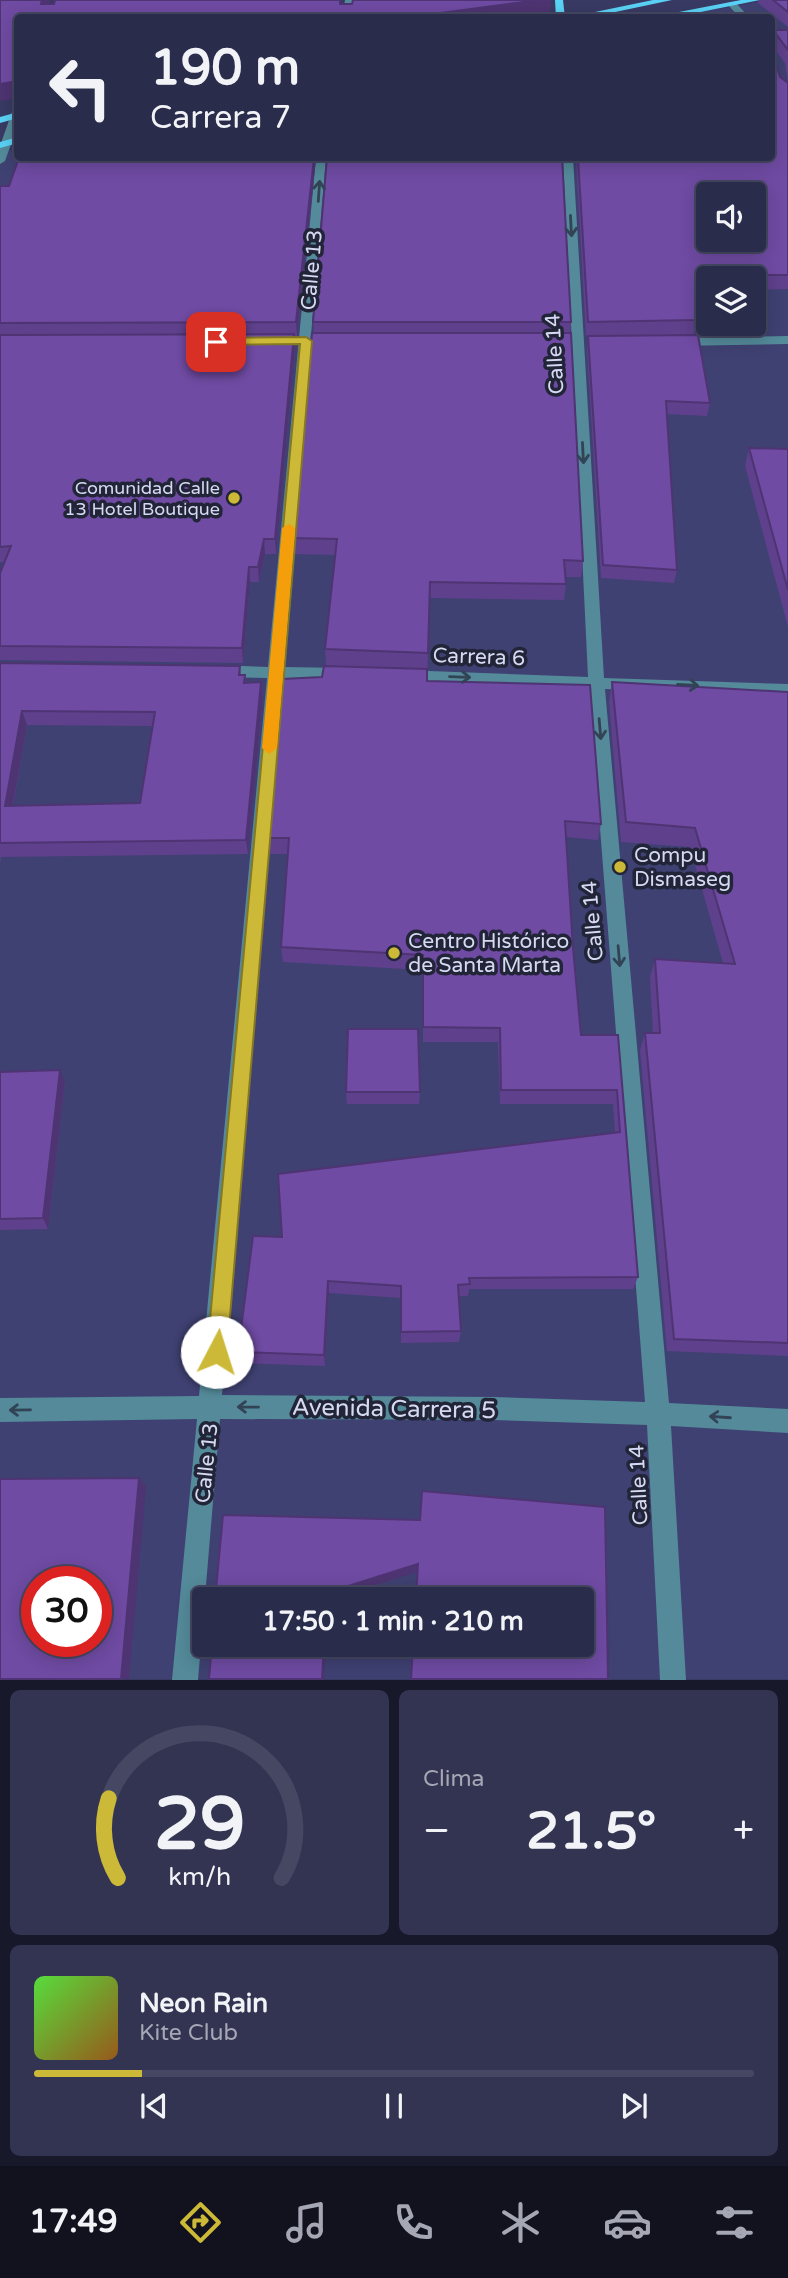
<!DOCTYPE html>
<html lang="es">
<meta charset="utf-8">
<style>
:root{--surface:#2a2c4b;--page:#323452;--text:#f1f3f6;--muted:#a5a7b5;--line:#464863;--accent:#cdb938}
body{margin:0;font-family:"Varela Round",sans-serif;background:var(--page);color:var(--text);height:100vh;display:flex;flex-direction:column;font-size:26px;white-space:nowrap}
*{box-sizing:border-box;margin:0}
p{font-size:23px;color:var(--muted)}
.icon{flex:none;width:38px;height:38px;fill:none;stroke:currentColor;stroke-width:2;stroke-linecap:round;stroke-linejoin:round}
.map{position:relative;height:1680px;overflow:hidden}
.sheet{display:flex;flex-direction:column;gap:10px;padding:10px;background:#171829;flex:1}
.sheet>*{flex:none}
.top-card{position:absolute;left:14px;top:14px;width:761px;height:147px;border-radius:7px;box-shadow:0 4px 18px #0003,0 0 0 2px var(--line);background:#2a2c4b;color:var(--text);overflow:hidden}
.controls{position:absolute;left:696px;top:182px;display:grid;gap:14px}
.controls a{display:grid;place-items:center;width:70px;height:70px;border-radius:7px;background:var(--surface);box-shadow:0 4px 18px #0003,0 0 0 2px var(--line);font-size:35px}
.speed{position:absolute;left:21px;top:1566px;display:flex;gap:14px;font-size:35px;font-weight:700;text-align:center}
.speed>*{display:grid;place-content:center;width:91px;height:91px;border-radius:50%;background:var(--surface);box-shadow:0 4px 18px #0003,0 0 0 2px var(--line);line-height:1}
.speed .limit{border:10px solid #d22;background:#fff;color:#111}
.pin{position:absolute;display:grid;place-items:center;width:60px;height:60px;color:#fff;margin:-30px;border-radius:14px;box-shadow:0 4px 10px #0006}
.me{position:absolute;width:77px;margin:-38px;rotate:5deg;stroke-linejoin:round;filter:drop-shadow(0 0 5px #0008)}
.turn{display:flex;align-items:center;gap:24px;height:147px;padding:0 21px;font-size:32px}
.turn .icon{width:91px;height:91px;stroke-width:2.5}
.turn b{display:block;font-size:49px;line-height:60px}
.big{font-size:52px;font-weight:700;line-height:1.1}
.sheet .card{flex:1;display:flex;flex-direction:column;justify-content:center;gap:10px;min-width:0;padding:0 24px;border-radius:10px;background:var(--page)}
.sheet .dial{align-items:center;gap:0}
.dial svg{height:182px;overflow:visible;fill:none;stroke:var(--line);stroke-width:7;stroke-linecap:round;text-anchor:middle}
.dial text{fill:var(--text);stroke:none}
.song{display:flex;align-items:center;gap:21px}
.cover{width:84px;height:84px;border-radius:10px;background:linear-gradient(135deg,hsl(110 70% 55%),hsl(30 70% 35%))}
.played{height:7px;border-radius:4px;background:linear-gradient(90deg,var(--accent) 15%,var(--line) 15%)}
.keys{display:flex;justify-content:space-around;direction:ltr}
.heat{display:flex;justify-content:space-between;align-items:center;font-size:38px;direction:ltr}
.sheet .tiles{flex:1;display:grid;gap:10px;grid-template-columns:1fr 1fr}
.card:last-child{grid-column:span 2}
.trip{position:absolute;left:192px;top:1587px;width:402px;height:70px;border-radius:7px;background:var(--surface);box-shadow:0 4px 18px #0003,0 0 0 2px var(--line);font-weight:700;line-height:70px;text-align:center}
.tabs{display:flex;height:112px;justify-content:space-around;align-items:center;background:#11121e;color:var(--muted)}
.tabs .icon{width:49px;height:49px}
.tabs .current{color:var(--accent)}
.tabs b{font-size:32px;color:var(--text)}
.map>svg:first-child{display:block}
.built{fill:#3f4172;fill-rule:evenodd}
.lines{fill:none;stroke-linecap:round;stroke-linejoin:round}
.minor{fill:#548a9a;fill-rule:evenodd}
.major{fill:#5ad2f5;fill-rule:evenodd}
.wall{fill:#5f408c;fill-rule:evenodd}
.shaded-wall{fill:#4e3472}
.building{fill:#6f4ba3;stroke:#4e3472;stroke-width:2;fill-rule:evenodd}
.oneway{stroke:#314355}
.route{fill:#cdb938;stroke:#857824;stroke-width:2}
.slow{fill:#f59e0b}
.poi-dot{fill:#cdb938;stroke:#222437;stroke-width:2.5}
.labels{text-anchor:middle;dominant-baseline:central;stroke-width:7;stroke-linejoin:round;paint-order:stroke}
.far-poi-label{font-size:18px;fill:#d5d9f2;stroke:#222437;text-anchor:end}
.street-label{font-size:21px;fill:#d5d9f2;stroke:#222437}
.poi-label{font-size:21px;fill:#d5d9f2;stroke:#222437;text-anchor:start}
.near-street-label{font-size:24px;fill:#d5d9f2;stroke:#222437}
</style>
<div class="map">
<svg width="788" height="1680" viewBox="0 0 788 1680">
<rect width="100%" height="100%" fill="#383a64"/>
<path class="built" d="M770,0H788V1679H0V154L17,148L18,158H772V18L673,17ZM709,194H754V240H709ZM709,278H754V324H709ZM37,1582H96V1642H37ZM205,1600H583V1645H205Z"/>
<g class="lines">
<g class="minor">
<polygon points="345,0 353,0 351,18 342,18"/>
<polygon points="729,2 735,2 750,18 740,18 729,6"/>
<polygon points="18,106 18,125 5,161 0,164 0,146 13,109"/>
<polygon points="316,158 326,158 283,667 346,668 354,674 346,680 282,678 222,1395 493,1397 645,1402 589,688 402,682 394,676 402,670 588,677 563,158 573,158 604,678 788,684 788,696 605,689 669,1403 788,1409 788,1433 671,1426 686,1680 660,1680 647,1425 493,1420 220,1419 198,1680 172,1680 197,1419 0,1422 0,1398 199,1396 267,678 217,677 209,671 217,665 268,667"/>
<polygon points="788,336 788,344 676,346 670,342 676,338"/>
</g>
<g class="major">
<polygon points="555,0 563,0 565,18 556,18"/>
<polygon points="653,0 672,0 587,18 566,18"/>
<polygon points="741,0 760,0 671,18 648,18"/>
<polygon points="18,112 18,118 0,123 0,117"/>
<polygon points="18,137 18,143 0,148 0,142"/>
</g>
</g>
<g class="wall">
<polygon points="759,0 788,0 788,27 758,3"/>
<path d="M772,30H788V289L754,290V278H709V290H708L709,323L708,329H695L693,335L710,403L707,416L667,414L677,570L674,583L601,578L587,349L588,336H586L576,158H574H772ZM773,47L785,63L788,82L780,77Z"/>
<polygon points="316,158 297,336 294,336 295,349 276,554 265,554 259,582 250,582 243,663 0,660 0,573 5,562 0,562 0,186"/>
<polygon points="325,158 562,158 571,322 570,333 583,561 581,577 565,577 566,584 564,600 430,598 427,681 601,824 598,840 566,837 573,948 581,1035 618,1035 638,1277 633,1289 469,1289 468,1296 459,1296 461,1331 459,1342 401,1343 401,1298 329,1293 325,1366 241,1363 238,1352 282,1237 615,1132 613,1104 500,1104 498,1042 423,1042 423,970 283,962 281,947 288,854 270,854 268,838 326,666 325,649 335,555 295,554 294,538 314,333 313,322 327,158"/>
<polygon points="749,448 788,449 788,627 745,466"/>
<path d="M0,663L240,666L241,675L246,683L261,682L263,697L248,854L1,857L0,864ZM27,725L153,726L140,803L13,806Z"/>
<polygon points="612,682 788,692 788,1356 667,1351 640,1050 645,1033 653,1033 650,977 655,959 723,963 690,847 621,842 609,702"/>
<polygon points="0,1072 65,1082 48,1229 0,1230"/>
<polygon points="346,1092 420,1092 419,1104 347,1104"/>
</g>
<g class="shaded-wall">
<polygon points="42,0 50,0 44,18 41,4"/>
<polygon points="539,0 551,0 550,14 525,18 403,18"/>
<polygon points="18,81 18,98 0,101 0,84"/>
<polygon points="314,158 316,158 297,336 296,322"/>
<polygon points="294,334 295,349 276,554 275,539"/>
<polygon points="264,539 265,554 259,582 258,567"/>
<polygon points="249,567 250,582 243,663 242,648"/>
<polygon points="261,682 263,697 248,854 246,840"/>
<polygon points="22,711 27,725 10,820 5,806"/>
<polygon points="60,1070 65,1082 48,1229 43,1218"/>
<polygon points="328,1281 329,1293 325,1366 324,1355"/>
<polygon points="139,1478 146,1487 129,1679 121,1679"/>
<polygon points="418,1564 417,1572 326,1600 326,1593"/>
<polygon points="324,1645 326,1645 324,1679 322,1679"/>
</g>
<g class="building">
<polygon points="0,0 42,0 41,4 54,4 55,0 340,0 340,4 352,4 353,0 539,0 403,18 18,18 18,81 0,84"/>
<polygon points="773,0 788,0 788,12"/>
<path d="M772,30H788V50L775,33L772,49L780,77L788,83V275H706L709,300V314H695L696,320L588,322L578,158H772ZM709,194H754V240H709Z"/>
<polygon points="19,158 314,158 296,322 0,323 0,186 9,186"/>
<polygon points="327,158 562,158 571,322 313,322"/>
<polygon points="312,333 571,333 583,561 564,560 566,584 430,582 428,653 325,649 337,539 294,538"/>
<polygon points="294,334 275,539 264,539 258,567 249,567 242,648 0,646 0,573 11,546 0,547 0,335"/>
<polygon points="698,335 710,403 666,401 677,570 603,565 588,336"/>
<polygon points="749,448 788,449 788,590"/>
<path d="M0,663L240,666L239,675H245L244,683L261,682L246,840L0,843ZM22,711L155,712L140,803L5,806Z"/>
<polygon points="324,666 427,669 427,681 590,685 601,824 565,821 573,948 581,1035 618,1035 638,1277 469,1278 470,1284 458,1285 461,1331 401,1332 401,1286 328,1281 324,1355 238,1352 253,1236 282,1237 278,1174 620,1132 617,1090 501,1090 500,1028 423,1027 423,955 281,947 289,838 268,838 282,679 322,677"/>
<polygon points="612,682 788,692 788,1343 674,1339 645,1033 660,1033 655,959 735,964 695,828 626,822"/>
<polygon points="348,1029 418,1029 420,1092 346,1092"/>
<polygon points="60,1070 43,1218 0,1219 0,1072"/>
<path d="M139,1478L121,1679H0V1479ZM37,1582H96V1642H37Z"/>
<polygon points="422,1491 605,1507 608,1679 411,1679 413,1645 583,1645 583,1600 416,1600 418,1564 326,1593 326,1600 215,1600 223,1515 420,1520"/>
<polygon points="212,1645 324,1645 322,1679 209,1679"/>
</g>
<defs><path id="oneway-shaft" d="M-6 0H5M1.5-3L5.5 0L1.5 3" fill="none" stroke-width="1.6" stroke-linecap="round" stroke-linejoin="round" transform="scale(1.75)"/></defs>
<g class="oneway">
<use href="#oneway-shaft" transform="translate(319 191) rotate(-86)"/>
<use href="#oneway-shaft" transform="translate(571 226) rotate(87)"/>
<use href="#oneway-shaft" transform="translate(583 453) rotate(87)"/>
<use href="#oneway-shaft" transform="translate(460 677) rotate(2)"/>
<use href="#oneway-shaft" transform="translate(688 685) rotate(3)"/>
<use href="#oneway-shaft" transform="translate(600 729) rotate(85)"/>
<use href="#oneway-shaft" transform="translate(619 956) rotate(85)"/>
<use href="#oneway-shaft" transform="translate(248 1407) rotate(-179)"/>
<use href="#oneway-shaft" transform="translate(20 1410) rotate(179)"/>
<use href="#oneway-shaft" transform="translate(720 1417) rotate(-176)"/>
</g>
<polygon class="route" points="306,337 312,341 227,1352 224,1359 217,1362 210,1359 207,1352 300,344 216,345 211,342 216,338"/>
<polygon class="slow" points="289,524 295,528 277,748 269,754 262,748 282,528"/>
<g class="poi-dot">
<circle cx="234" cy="498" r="7"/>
<circle cx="620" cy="867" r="7"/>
<circle cx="394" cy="953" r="7"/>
</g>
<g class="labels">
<g class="far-poi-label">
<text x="220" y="488">Comunidad Calle<tspan x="220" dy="21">13 Hotel Boutique</tspan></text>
</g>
<g class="street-label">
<text transform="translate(312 270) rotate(-85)">Calle 13</text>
<text transform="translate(555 354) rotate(-93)">Calle 14</text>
<text transform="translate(479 657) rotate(2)">Carrera 6</text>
<text transform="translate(593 921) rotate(-95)">Calle 14</text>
<text transform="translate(207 1463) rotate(-84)">Calle 13</text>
<text transform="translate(639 1485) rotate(-93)">Calle 14</text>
</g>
<g class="poi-label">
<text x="634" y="855">Compu<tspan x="634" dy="24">Dismaseg</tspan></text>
<text x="408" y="941">Centro Histórico<tspan x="408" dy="24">de Santa Marta</tspan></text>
</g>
<g class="near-street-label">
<text transform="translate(394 1409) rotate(1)">Avenida Carrera 5</text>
</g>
</g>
</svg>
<div class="controls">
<a><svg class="icon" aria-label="sound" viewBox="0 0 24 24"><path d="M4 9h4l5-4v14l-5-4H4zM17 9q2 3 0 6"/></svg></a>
<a><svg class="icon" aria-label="layers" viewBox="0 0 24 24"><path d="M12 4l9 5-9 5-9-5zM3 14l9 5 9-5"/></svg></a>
</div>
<div class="speed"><div class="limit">30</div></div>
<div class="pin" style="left:216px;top:342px;background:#d93025"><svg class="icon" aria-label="arrive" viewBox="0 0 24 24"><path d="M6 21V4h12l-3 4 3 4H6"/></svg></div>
<svg class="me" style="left:217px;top:1352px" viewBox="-20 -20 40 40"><circle r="19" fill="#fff"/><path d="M0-13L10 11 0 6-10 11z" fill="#cdb938"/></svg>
<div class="trip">17:50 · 1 min · 210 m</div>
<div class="top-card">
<div class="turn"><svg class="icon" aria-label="left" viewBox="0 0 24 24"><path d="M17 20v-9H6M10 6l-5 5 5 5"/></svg><div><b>190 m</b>Carrera 7</div></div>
</div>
</div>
<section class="sheet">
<div class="tiles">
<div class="card dial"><svg viewBox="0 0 100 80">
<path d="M14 69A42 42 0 1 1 86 69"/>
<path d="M14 69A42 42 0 0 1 10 34" stroke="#cdb938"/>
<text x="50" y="56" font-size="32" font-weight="700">29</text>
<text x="50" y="72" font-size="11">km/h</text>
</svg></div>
<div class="card"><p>Clima</p>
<div class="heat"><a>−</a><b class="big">21.5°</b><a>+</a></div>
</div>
<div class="card">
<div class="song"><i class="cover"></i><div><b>Neon Rain</b><p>Kite Club</p></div></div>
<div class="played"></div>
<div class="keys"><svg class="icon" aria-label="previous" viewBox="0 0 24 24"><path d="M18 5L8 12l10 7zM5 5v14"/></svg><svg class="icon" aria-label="pause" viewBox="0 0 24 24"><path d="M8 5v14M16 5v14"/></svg><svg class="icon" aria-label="next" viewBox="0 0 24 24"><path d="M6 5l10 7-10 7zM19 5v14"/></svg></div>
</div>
</div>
</section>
<nav class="tabs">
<b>17:49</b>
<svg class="icon current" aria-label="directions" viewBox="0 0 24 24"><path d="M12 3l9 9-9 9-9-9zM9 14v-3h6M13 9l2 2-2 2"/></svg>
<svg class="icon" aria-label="music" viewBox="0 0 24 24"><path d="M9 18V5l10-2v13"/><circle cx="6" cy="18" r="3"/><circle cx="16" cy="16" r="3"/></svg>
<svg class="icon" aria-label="phone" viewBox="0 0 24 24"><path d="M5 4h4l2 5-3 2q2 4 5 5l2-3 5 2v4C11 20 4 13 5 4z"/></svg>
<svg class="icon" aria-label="climate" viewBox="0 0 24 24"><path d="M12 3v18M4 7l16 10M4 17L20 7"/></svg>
<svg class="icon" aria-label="car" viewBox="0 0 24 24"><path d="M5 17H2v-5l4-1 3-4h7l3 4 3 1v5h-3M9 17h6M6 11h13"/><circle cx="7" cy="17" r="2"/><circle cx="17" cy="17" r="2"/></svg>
<svg class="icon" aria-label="filters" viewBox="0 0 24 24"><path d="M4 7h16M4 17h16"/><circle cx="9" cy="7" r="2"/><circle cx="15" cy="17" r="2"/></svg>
</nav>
